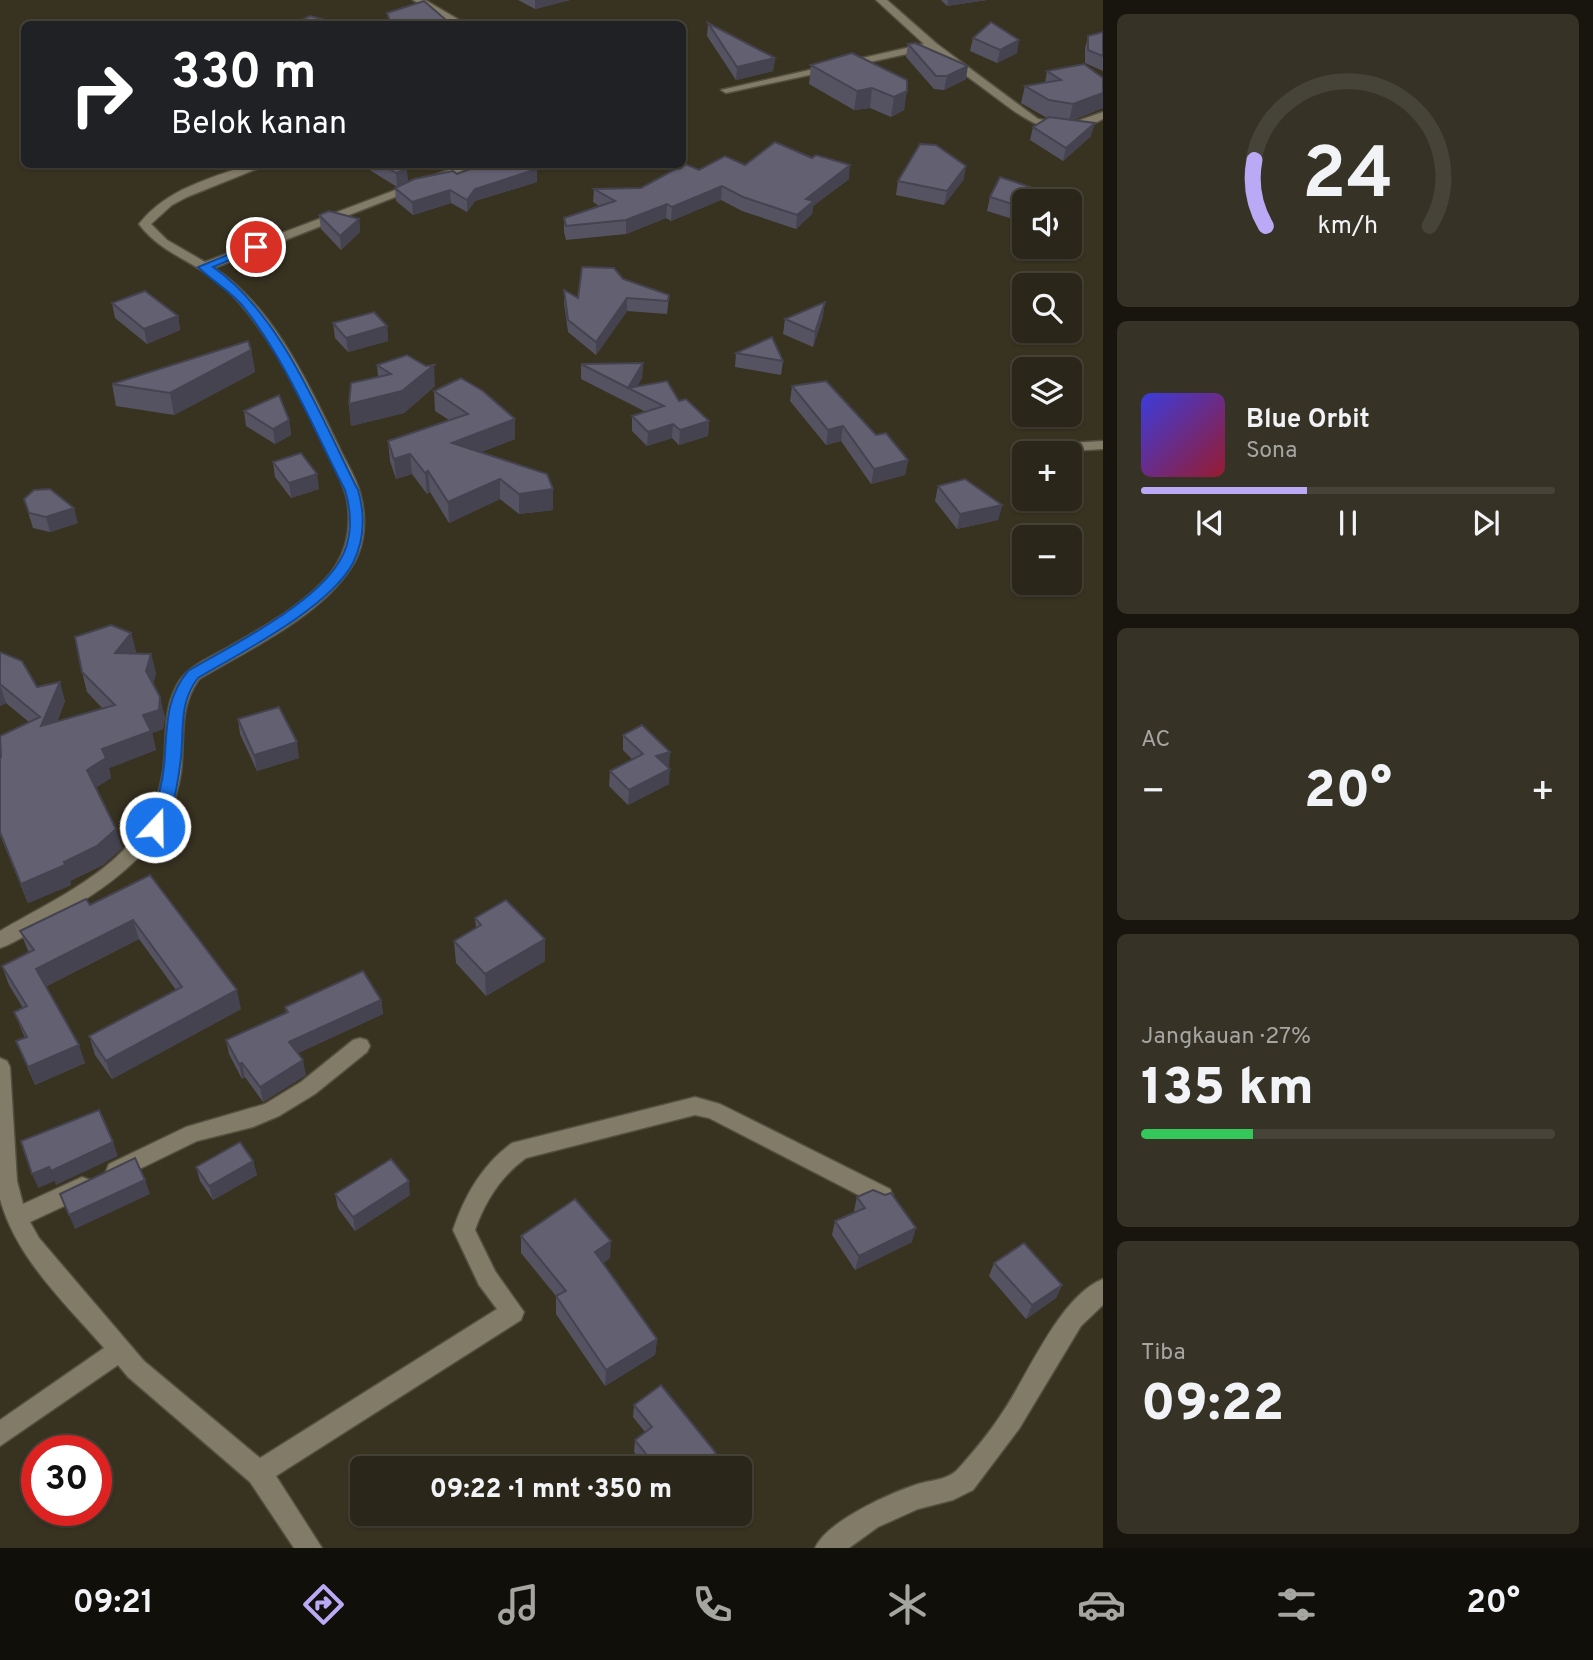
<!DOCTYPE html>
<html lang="id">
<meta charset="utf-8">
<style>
:root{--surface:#2a2619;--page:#363226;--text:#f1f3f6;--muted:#a5a5a2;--line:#464338;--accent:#baaaf6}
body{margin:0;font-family:Overpass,sans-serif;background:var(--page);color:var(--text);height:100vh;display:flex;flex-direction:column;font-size:26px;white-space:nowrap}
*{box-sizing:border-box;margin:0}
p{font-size:23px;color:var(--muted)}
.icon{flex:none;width:38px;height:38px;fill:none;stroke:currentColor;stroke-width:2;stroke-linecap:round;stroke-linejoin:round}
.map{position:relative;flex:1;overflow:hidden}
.panel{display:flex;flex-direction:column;gap:14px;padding:14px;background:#17150e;width:490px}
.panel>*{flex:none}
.hud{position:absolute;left:21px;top:21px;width:665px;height:147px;border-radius:10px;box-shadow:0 2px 5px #0004,0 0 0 2px var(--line);background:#202124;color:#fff;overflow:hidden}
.buttons{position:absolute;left:1012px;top:189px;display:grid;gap:14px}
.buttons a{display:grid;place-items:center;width:70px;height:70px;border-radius:10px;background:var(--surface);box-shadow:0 2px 5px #0004,0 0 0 2px var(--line);font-size:35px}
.speed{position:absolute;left:21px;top:1435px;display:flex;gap:14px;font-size:35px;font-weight:700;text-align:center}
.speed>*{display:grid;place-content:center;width:91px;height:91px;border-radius:50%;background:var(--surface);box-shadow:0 2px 5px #0004,0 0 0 2px var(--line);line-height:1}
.speed .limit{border:10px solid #d22;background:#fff;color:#111}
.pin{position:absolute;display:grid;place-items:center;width:60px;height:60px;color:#fff;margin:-30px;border:4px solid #fff;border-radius:50%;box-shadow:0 2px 7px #0007}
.me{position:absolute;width:77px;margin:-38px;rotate:21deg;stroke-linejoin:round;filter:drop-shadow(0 0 5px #0008)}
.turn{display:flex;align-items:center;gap:24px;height:147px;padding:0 35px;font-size:32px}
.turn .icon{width:91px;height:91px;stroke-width:2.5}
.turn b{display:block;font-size:49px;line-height:60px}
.big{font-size:52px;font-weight:800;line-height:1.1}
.panel .card{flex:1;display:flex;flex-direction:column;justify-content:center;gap:10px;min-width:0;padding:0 24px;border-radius:10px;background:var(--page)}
.panel .dial{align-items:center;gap:0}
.dial svg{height:182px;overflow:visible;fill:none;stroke:var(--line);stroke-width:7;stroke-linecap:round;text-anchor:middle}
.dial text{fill:var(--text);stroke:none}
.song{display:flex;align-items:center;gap:21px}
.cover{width:84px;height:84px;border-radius:10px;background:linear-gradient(135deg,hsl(240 70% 55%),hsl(350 70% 35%))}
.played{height:7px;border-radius:4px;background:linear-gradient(90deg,var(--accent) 40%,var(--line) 40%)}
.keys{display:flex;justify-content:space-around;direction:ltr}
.heat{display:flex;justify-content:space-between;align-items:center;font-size:38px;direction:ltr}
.charge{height:10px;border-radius:5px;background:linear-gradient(90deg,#34c759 27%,var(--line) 0)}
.trip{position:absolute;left:350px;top:1456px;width:402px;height:70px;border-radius:10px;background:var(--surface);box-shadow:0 2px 5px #0004,0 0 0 2px var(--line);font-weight:800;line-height:70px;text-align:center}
.menu{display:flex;height:112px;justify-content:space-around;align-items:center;background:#110f0a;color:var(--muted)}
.menu .icon{width:49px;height:49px}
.menu .on{color:var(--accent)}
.menu b{font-size:32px;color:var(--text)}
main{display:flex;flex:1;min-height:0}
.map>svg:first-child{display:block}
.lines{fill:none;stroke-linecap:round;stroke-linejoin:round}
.minor-casing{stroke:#544f40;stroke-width:3}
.minor{fill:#827b67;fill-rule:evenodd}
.wall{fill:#555362}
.shaded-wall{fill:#454350}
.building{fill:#636072;stroke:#454350;stroke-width:2}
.route{fill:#1a73e8;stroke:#114b97;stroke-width:2}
</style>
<main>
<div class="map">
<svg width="1103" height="1548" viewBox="0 0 1103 1548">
<rect width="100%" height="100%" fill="#383221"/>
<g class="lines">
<g class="minor-casing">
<g id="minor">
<polygon points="413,0 425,0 466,24 455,24"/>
<path d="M876,0H887L937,44L1038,119L1069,124L1103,112V119C1056,145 1028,122 991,94C971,79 950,64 930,49L726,93L721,90L924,44Z"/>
<path d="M251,164H269L187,197L172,205L151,224L167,240L205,262L459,166L469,168L214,268C273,306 308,383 338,445C345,461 356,477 360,493C366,515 366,541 355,561C326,614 249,649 199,679C178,708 185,739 181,772C170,846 113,885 52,919C35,929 18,942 0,948V931C68,891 150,859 163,772C168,741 161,709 180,680C191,665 211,657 227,648C263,627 303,606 330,574C347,552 352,527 347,499C343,481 332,463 324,446C297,391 269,329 223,286C197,262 161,254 139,224C166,189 211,178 251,164Z"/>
<polygon points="1103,441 1103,449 1071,451 1064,447 1071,443"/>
<polygon points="360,1038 367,1040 370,1046 367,1052 315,1094 279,1116 253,1127 197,1141 117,1180 109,1178 106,1171 109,1164 186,1127 265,1104 301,1082 353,1040"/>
<path d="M0,1058L7,1061L10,1067L17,1181L23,1204L82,1177L90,1180L93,1187L90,1194L30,1222L39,1238L144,1361L260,1458L497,1309L479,1285L453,1230C465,1195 482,1165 512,1143L695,1097L720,1104L890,1189L893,1196L890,1203L882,1206L874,1203L709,1118L695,1115L526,1158C501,1176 485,1201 475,1230L495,1271L524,1312L521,1320L276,1476L322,1548H294L250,1482L128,1377L118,1365L0,1446V1420L104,1348C65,1303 16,1258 0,1199Z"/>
<path d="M1103,1279V1305L1081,1326L1019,1429L973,1490L953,1500L918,1509L878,1527L849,1548H815C827,1521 890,1493 918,1484C931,1480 948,1480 958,1469C974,1451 991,1431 1004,1410C1029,1373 1060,1296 1103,1279Z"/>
</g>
</g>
<use href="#minor" class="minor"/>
</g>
<g class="wall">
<polygon points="518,0 570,0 535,9"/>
<polygon points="941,0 987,0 947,6"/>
<polygon points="708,23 775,58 773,71 736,80 707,36"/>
<polygon points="1103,32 1103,71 1085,63 1085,49 1088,36"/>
<polygon points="973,38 1017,53 997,63 970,51"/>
<polygon points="908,44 966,79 944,90 934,89 906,57"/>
<polygon points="811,65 907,80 904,110 891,117 870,108 854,110 809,84"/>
<polygon points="1047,71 1103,78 1103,108 1073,120 1091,136 1063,161 1030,140 1033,127 1047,118 1021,103 1025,86 1045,83"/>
<polygon points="360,164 405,164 408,182 457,174 537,169 537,182 475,201 467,212 451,203 413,215 396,201 395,188 397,187"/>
<polygon points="745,165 849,179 813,206 812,214 796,229 742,211 721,200 671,221 666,218 626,234 566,240 564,232 564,218 599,206 593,202 594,189 641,188 699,170"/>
<polygon points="964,179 944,205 896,195 898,181"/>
<polygon points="990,197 1027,201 1024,201 1024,206 1016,220 987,211"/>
<polygon points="319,215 359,219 360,232 341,250 321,229"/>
<polygon points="623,279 669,295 667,314 627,311 596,355 568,332 564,303 564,290 578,298"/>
<polygon points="112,303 178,316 180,330 147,344 115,318"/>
<polygon points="823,316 813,347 783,334 785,319"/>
<polygon points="333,323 387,326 388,341 348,352 335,338"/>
<polygon points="251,350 255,372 174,415 116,406 112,384"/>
<polygon points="736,353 783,361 781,375 735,367"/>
<polygon points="643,363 642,378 637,386 679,401 709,421 708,436 679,445 672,438 647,446 632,431 632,416 646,412 581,379 581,364"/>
<polygon points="377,365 435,386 404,413 351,426 349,404 378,377"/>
<polygon points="792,386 876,435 908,460 905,475 871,484 841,441 826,445 790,401"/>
<polygon points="434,391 515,419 515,439 481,452 553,510 519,514 500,499 449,523 430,492 427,494 412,474 396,479 390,461 388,441 449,420 435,411"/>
<polygon points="244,411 289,420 291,435 275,444 246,426"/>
<polygon points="273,462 319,489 291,498 275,477"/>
<polygon points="938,486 1002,505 998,520 957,529 935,501"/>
<polygon points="24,499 78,523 50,532 33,528"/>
<polygon points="131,633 136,652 135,654 151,654 156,674 153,684 165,717 163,729 152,733 156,750 109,768 111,778 95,788 122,848 103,865 70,881 71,885 28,903 0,835 0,736 29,722 6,703 0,706 0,652 37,687 65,701 57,722 103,709 87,692 82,672"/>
<polygon points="238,719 299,758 257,771 240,734"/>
<polygon points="623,735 669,768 668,768 669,784 628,805 609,786 610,771 633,760 623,750"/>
<polygon points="150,875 241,1009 112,1079 95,1055 89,1036 176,990 139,939 45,987 85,1063 35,1085 16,1041 25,1038 14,1012 23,1008 9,985 2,966 29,953 20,931 90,905"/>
<polygon points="475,918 545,961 486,996 456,963 454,941 476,928"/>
<polygon points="381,1000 383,1014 298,1053 306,1075 263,1102 245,1077 242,1079 229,1054 226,1040 286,1013 285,1007"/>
<polygon points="253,1161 257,1175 213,1200 200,1181 196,1167"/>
<polygon points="335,1194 410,1195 355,1231 338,1208"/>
<polygon points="857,1197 912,1242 855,1270 832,1235 835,1221 855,1212 854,1211"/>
<polygon points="521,1236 610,1258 603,1263 657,1339 655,1355 605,1386 556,1314 556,1296 521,1253"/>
<polygon points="994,1263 1062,1285 1056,1298 1026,1319 989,1276"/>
<polygon points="634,1405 714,1465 710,1468 646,1468 634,1452 635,1440 645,1432 633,1417"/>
</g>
<g class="shaded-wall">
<polygon points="535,0 570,0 535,9"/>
<polygon points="948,0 987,0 947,6"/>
<polygon points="446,20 447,24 434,24"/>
<polygon points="1019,40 1017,53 997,63 1000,50"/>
<polygon points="775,58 773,71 736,80 737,67"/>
<polygon points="968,66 966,79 944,90 947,76"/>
<polygon points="872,88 870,108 854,110 857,91"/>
<polygon points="907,91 904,110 891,117 894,97"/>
<polygon points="1103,93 1103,108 1069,121 1073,104"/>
<polygon points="1095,123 1091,136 1063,161 1066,148"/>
<polygon points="850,165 849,179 813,206 812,214 796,229 797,215 806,199"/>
<polygon points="966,166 964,179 944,205 947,191"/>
<polygon points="407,169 408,182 397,187 396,173"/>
<polygon points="537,169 537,182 475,201 467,212 467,200 475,189"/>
<polygon points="722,186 721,200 671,221 672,207"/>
<polygon points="1030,187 1027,201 1024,201 1024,206 1016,220 1019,206"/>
<polygon points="450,190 451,203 413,215 412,202"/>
<polygon points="667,204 666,218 626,234 626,220"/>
<polygon points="359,219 360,232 341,250 340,236"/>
<polygon points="627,298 627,311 596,355 596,342"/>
<polygon points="825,302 823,316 813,347 815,332"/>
<polygon points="178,316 180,330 147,344 144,329"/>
<polygon points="387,326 388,341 348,352 346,338"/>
<polygon points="251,350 255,372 174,415 170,393"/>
<polygon points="643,363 642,378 634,391 628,388"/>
<polygon points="434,365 435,386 404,413 351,426 349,404"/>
<polygon points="515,419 515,439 453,463 452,443"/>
<polygon points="289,420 291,435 275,444 273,429"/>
<polygon points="709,421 708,436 679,445 680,430"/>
<polygon points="673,424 672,438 647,446 648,432"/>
<polygon points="843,426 841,441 826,445 828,430"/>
<polygon points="410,454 412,474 396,479 394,459"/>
<polygon points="908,460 905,475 871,484 874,469"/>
<polygon points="428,471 430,492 427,494 425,473"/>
<polygon points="317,474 319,489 291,498 289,483"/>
<polygon points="500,479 500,499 449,523 448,502"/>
<polygon points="553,489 553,510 519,514 519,494"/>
<polygon points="1002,505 998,520 957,529 960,514"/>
<polygon points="74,508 78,523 50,532 46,517"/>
<polygon points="131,633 136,652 120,673 115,653"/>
<polygon points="151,654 156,674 151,691 146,671"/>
<polygon points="60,682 65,701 47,746 41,726"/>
<polygon points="0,685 6,703 0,706"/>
<polygon points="160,697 165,717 163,729 152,733 156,750 109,768 111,778 92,790 87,770 102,749 143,715"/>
<polygon points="297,742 299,758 257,771 254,755"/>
<polygon points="670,752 669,768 655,771 656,756"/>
<polygon points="670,769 669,784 628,805 629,790"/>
<polygon points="116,829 122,848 103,865 70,881 71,885 28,903 21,884 64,862"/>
<polygon points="133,920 139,939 42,988 36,969"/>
<polygon points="545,939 545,961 486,996 485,974"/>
<polygon points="237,990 241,1009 112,1079 106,1061"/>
<polygon points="381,1000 383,1014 292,1056 289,1042"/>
<polygon points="79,1045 85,1063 35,1085 28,1067"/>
<polygon points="303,1060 306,1075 263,1102 260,1087"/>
<polygon points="242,1063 245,1077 242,1079 239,1064"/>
<polygon points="113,1142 118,1156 56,1185 51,1171"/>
<polygon points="253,1161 257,1175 213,1200 209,1186"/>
<polygon points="49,1167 55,1181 38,1188 32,1174"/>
<polygon points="145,1180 150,1194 75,1229 69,1215"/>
<polygon points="409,1181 410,1195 355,1231 353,1217"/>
<polygon points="916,1228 912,1242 855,1270 859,1256"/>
<polygon points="611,1241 610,1258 594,1270 595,1252"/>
<polygon points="1062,1285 1056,1298 1026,1319 1032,1305"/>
<polygon points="657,1339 655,1355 605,1386 606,1370"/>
<polygon points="716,1453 714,1465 710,1468 696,1468"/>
</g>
<g class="building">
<polygon points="424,1 446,20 434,24 391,24 387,13"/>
<polygon points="310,16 340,24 294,24"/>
<polygon points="991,22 1019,40 1000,50 973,38"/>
<polygon points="708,23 775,58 737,67"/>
<polygon points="1103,32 1103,56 1088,50 1088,36"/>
<polygon points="915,43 968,66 947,76 936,76 908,44"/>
<polygon points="852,53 907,80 907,91 894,97 872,88 857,91 811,65"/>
<polygon points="1084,64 1103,78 1103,93 1073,104 1049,100 1025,86 1061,80 1047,71"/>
<polygon points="1049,117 1095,123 1066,148 1033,127"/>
<polygon points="775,142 812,158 816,155 850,165 806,199 814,201 797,215 743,197 722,186 672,207 667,204 626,220 566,226 564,218 615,201 594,189 641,188 685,164 699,170 725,156 745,165"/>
<polygon points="920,144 936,145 966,166 947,191 898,181"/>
<polygon points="381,164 405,164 407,169 396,173"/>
<polygon points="483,164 526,164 537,169 475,189 467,200 450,190 412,202 395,188 414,179 453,171 457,174"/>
<polygon points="1000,177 1030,187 1019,206 990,197"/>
<polygon points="329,211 359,219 340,236 319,215"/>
<polygon points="582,267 614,268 623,279 669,295 668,301 627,298 596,342 568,320 564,290 578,298"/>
<polygon points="145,291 178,316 144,329 112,303"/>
<polygon points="825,302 815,332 785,319"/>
<polygon points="374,312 387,326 346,338 333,323"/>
<polygon points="772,337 783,361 736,353"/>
<polygon points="248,341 251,350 170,393 112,384"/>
<polygon points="407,355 426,366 434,365 402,391 349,404 351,383 391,374 377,365"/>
<polygon points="643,363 628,388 581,364"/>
<polygon points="461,378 483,391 515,419 452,443 547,474 553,489 519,494 500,479 448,502 428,471 425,473 410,454 394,459 388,441 468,414 434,391"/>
<polygon points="667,381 679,401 686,399 709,421 680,430 673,424 648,432 632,416 664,406 628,388"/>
<polygon points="826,381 876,435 886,433 908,460 874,469 843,426 828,430 792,386"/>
<polygon points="279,395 289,420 273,429 244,411"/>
<polygon points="301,453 317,474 289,483 273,462"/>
<polygon points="965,479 1002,505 960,514 938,486"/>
<polygon points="50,489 74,508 46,517 29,513 24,499 34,490"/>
<polygon points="111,625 131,633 115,653 151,654 146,671 160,697 159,710 143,715 151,731 102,749 106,758 87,770 116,829 97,846 64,862 65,865 21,884 0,832 0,757 1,757 0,736 40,717 0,684 0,652 22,661 37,687 60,682 41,726 115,705 82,672 75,637"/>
<polygon points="279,707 297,742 254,755 238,719"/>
<polygon points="642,725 670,752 656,756 670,769 629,790 610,771 643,754 623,735"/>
<polygon points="150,875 237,990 106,1061 89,1036 182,987 133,920 36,969 79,1045 28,1067 16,1041 27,1037 14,1012 27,1006 2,966 34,950 20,931 86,899 90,905"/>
<polygon points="506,900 545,939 485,974 454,941 481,925 475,918"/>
<polygon points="363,971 381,1000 289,1042 303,1060 260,1087 242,1063 239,1064 226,1040 288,1012 285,1007"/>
<polygon points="99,1110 113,1142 51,1171 49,1167 32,1174 21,1141"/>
<polygon points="240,1142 253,1161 209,1186 196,1167"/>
<polygon points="135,1158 145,1180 69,1215 60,1194"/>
<polygon points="391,1159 409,1181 353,1217 335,1194"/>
<polygon points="873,1190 885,1195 891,1193 916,1228 859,1256 835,1221 865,1208 857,1197"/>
<polygon points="575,1199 611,1241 595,1252 657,1339 606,1370 556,1296 566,1291 521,1236"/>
<polygon points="1024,1243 1062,1285 1032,1305 994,1263"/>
<polygon points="661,1385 716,1453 696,1468 657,1468 635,1440 652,1427 634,1405"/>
</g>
<path class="route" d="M252,245L261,247L213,267C282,315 320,416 358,490C365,514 365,539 353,563C329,608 242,652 198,678C179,702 184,729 181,757C178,784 174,808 161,831L155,833L147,827C158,804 164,779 165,753C167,722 167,696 188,671C232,645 312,606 339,562C353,540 352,513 345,490C314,430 287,363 246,310C233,292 213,282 198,267Z"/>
</svg>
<div class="buttons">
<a><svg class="icon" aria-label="sound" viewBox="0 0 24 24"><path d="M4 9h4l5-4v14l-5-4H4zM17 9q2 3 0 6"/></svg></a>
<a><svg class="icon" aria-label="search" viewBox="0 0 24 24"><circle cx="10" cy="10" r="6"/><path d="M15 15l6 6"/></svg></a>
<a><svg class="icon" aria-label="layers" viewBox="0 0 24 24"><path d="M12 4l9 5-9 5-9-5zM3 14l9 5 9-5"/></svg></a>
<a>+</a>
<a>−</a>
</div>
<div class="speed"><div class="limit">30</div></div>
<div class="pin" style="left:256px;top:247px;background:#d93025"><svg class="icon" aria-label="arrive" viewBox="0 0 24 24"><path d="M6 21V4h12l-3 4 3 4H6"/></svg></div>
<svg class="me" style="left:155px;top:827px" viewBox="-20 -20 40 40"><circle r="17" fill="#1a73e8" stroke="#fff" stroke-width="3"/><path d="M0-11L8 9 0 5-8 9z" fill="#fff"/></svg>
<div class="trip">09:22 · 1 mnt · 350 m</div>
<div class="hud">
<div class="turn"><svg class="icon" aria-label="right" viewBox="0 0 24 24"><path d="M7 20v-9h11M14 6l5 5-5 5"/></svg><div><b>330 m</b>Belok kanan</div></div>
</div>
</div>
<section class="panel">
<div class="card dial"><svg viewBox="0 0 100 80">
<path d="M14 69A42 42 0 1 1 86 69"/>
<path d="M14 69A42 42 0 0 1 9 40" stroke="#baaaf6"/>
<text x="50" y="56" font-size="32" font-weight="700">24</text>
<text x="50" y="72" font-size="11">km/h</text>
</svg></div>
<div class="card">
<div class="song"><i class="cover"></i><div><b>Blue Orbit</b><p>Sona</p></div></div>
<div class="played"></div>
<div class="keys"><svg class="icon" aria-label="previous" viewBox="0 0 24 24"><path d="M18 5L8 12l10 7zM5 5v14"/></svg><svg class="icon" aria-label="pause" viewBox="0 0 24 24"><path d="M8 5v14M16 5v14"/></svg><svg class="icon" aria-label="next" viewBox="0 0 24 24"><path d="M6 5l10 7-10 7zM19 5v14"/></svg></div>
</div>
<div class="card"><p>AC</p>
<div class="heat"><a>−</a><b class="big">20°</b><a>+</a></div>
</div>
<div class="card"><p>Jangkauan · 27%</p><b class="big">135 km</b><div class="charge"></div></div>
<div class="card"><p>Tiba</p><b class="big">09:22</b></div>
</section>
</main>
<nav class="menu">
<b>09:21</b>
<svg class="icon on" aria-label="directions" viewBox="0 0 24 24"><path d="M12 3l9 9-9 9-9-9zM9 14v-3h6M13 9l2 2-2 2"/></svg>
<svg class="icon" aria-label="music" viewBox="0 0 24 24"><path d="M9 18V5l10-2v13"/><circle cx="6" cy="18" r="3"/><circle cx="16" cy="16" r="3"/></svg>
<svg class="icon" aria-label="phone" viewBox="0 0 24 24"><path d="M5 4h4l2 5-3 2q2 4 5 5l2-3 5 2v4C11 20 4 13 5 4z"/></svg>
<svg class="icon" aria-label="climate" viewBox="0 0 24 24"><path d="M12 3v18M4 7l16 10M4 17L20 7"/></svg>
<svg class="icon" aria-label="car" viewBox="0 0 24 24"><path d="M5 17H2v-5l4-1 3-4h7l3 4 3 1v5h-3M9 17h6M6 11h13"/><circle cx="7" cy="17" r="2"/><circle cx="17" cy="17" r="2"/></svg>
<svg class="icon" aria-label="filters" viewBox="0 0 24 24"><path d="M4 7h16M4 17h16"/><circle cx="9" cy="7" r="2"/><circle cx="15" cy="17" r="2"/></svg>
<b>20°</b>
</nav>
